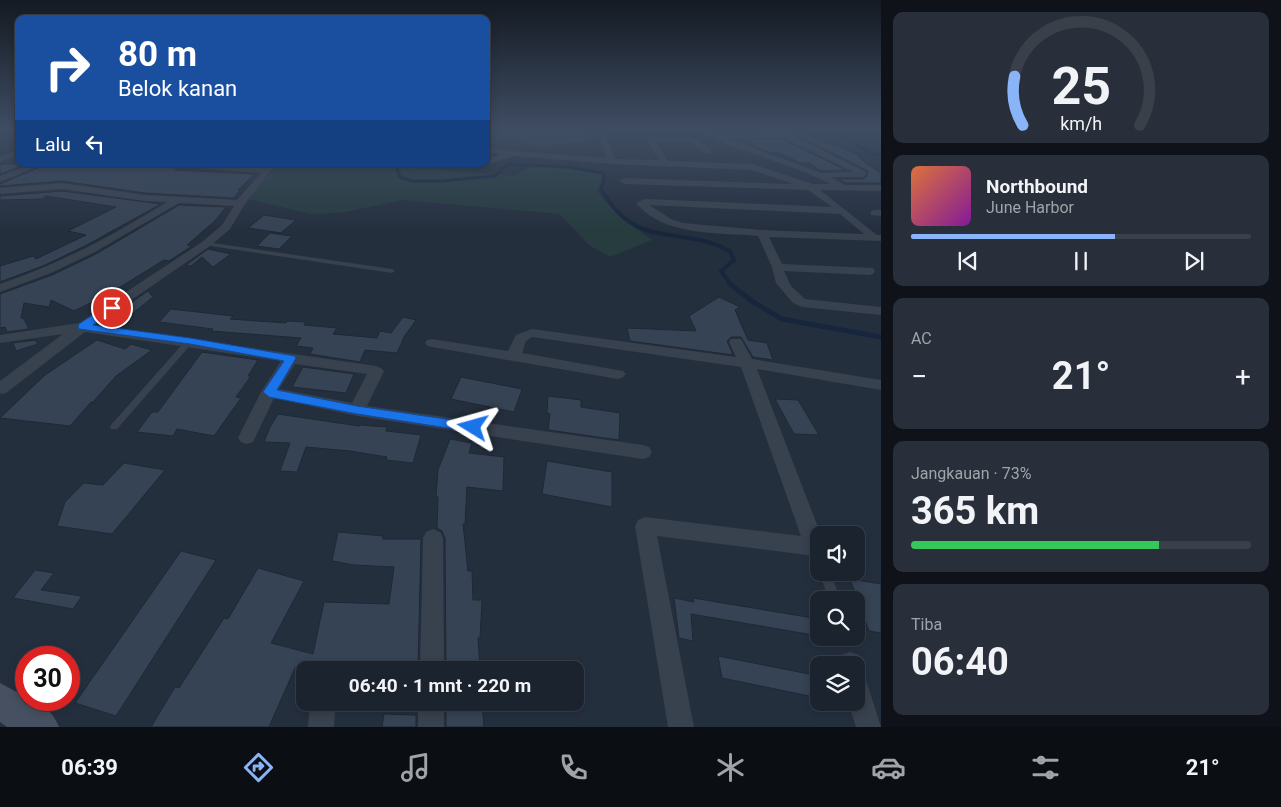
<!DOCTYPE html>
<html lang="id">
<meta charset="utf-8">
<style>
:root{--surface:#1b232e;--page:#282f3a;--text:#f1f3f6;--muted:#a0a4aa;--line:#39404a;--accent:#8ab4f8}
body{margin:0;font-family:Roboto,sans-serif;background:var(--page);color:var(--text);height:100vh;display:flex;flex-direction:column;font-size:19px;white-space:nowrap}
*{box-sizing:border-box;margin:0}
p{font-size:16px;color:var(--muted)}
.icon{flex:none;width:28px;height:28px;fill:none;stroke:currentColor;stroke-width:2;stroke-linecap:round;stroke-linejoin:round}
.map{position:relative;flex:1;overflow:hidden}
.sheet{display:flex;flex-direction:column;gap:12px;padding:12px;background:#0f1319;width:400px}
.sheet>*{flex:none}
.hud{position:absolute;left:15px;top:15px;width:475px;height:152px;border-radius:10px;box-shadow:0 2px 8px #0003,0 0 0 1px var(--line);background:#1a4fa0;color:#fff;overflow:hidden}
.buttons{position:absolute;left:810px;top:526px;display:grid;gap:10px}
.buttons a{display:grid;place-items:center;width:55px;height:55px;border-radius:10px;background:var(--surface);box-shadow:0 2px 8px #0003,0 0 0 1px var(--line);font-size:25px}
.speed{position:absolute;left:15px;top:646px;display:flex;gap:10px;font-size:25px;font-weight:700;text-align:center}
.speed>*{display:grid;place-content:center;width:65px;height:65px;border-radius:50%;background:var(--surface);box-shadow:0 2px 8px #0003,0 0 0 1px var(--line);line-height:1}
.speed .limit{border:8px solid #d22;background:#fff;color:#111}
.pin{position:absolute;display:grid;place-items:center;width:42px;height:42px;color:#fff;margin:-21px;border:2px solid #fff;border-radius:50%;box-shadow:0 1px 5px #0007}
.me{position:absolute;width:55px;margin:-28px;rotate:278deg;stroke-linejoin:round;filter:drop-shadow(0 0 4px #0008)}
.turn{display:flex;align-items:center;gap:18px;height:105px;padding:0 20px;font-size:22px}
.turn .icon{width:65px;height:65px;stroke-width:2.5}
.turn b{display:block;font-size:35px;line-height:42px}
.then{display:flex;align-items:center;height:48px;padding:0 20px;background:#0003;gap:10px;font-size:19px}
.big{font-size:38px;font-weight:700;line-height:1.1}
.sheet .card{flex:1;display:flex;flex-direction:column;justify-content:center;gap:8px;min-width:0;padding:0 18px;border-radius:10px;background:var(--page)}
.sheet .dial{align-items:center;gap:0}
.dial svg{height:130px;overflow:visible;fill:none;stroke:var(--line);stroke-width:7;stroke-linecap:round;text-anchor:middle}
.dial text{fill:var(--text);stroke:none}
.song{display:flex;align-items:center;gap:15px}
.cover{width:60px;height:60px;border-radius:8px;background:linear-gradient(135deg,hsl(20 70% 55%),hsl(290 70% 35%))}
.played{height:5px;border-radius:2px;background:linear-gradient(90deg,var(--accent) 60%,var(--line) 60%)}
.keys{display:flex;justify-content:space-around;direction:ltr}
.heat{display:flex;justify-content:space-between;align-items:center;font-size:28px;direction:ltr}
.charge{height:8px;border-radius:4px;background:linear-gradient(90deg,#34c759 73%,var(--line) 0)}
.trip{position:absolute;left:296px;top:661px;width:288px;height:50px;border-radius:10px;background:var(--surface);box-shadow:0 2px 8px #0003,0 0 0 1px var(--line);font-weight:700;line-height:50px;text-align:center}
.tabs{display:flex;height:80px;justify-content:space-around;align-items:center;background:#0b0e12;color:var(--muted)}
.tabs .icon{width:35px;height:35px}
.tabs .selected{color:var(--accent)}
.tabs b{font-size:22px;color:var(--text)}
main{display:flex;flex:1;min-height:0}
.map>svg:first-child{display:block}
.green{fill:#263c3f}
.lines{fill:none;stroke-linecap:round;stroke-linejoin:round}
.stream-far2{stroke:#17263c;stroke-width:3}
.stream-far1{stroke:#17263c;stroke-width:4}
.stream{stroke:#17263c;stroke-width:5}
.building{fill:#364354;stroke:#1f2835}
.service{fill:#38414e;fill-rule:evenodd}
.minor{fill:#38414e;fill-rule:evenodd}
.secondary{fill:#465061;fill-rule:evenodd}
.route{fill:#1a73e8;stroke:#114b97}
</style>
<main>
<div class="map">
<svg width="881" height="727" viewBox="0 0 881 727">
<rect width="100%" height="100%" fill="#242f3e"/>
<g class="green">
<polygon points="486,129 607,129 611,136 548,148 486,144"/>
<polygon points="278,164 405,164 403,167 513,176 534,165 594,171 604,176 597,191 619,216 652,240 610,257 590,246 559,214 403,200 340,213 311,214 244,198 264,180"/>
</g>
<g class="lines">
<g class="stream-far2">
<polyline points="815,129 842,136 870,153 881,155"/>
<polyline points="402,164 397,169 400,177 412,181 441,181 495,176 507,164 568,167 603,173 604,179 601,189 607,198"/>
</g>
<path class="stream-far1" d="M606,197C635,241 666,231 708,242C716,244 723,248 730,251L734,260L721,271L732,286"/>
<polyline class="stream" points="730,284 753,302 782,319 881,337"/>
</g>
<g class="building">
<polygon points="799,132 855,153 864,162 881,173 881,183 846,183 838,179 863,179 867,176 868,171 793,133"/>
<polygon points="748,139 782,139 846,170 821,171 809,163 800,163 780,153 772,153 758,148"/>
<polygon points="0,164 27,164 0,174"/>
<polygon points="47,164 126,164 178,168 175,170 254,174 238,190 240,190 234,198 145,193 62,181 0,186 0,184"/>
<polygon points="62,191 161,204 85,246 43,266 0,282 0,266 33,256 36,259 86,235 68,231 116,207 46,196 42,199 0,200 0,196"/>
<polygon points="179,205 226,207 215,221 187,245 192,246 169,261 164,260 109,294 74,311 51,300 49,307 24,303 21,318 24,319 29,329 7,332 5,327 0,328 0,294 52,275 96,254"/>
<polygon points="264,215 296,220 281,233 248,228"/>
<polygon points="270,233 292,236 279,249 257,246"/>
<polygon points="208,249 231,254 213,267 202,257 191,266 186,265"/>
<polygon points="148,291 153,297 126,319 109,318"/>
<polygon points="719,297 740,307 735,310 748,340 767,343 773,360 753,357 741,337 731,337 727,341 733,355 630,341 627,328 696,331 689,316"/>
<polygon points="171,309 233,316 230,319 286,323 287,321 306,322 304,325 337,328 333,334 377,338 380,331 391,333 403,317 416,320 404,337 397,353 365,350 360,362 310,354 313,348 296,346 301,338 211,331 213,329 159,322"/>
<polygon points="35,340 38,344 16,351 13,343"/>
<polygon points="97,340 125,349 131,344 152,350 116,376 93,402 91,402 70,426 0,418 45,375"/>
<polygon points="202,352 258,360 248,376 251,376 236,397 241,398 214,436 177,429 173,436 137,432 152,412 158,412"/>
<polygon points="303,367 354,374 346,393 292,387"/>
<polygon points="461,377 522,389 514,412 451,399"/>
<polygon points="548,396 581,400 581,407 620,413 619,440 548,430 550,414 547,413"/>
<polygon points="775,399 798,400 819,435 794,434"/>
<polygon points="278,414 359,426 360,425 387,427 386,431 421,435 413,463 386,460 387,457 350,451 306,447 297,472 280,471 290,443 264,442 270,427"/>
<polygon points="450,439 472,443 469,453 504,457 503,491 467,487 465,524 463,524 468,571 472,571 473,600 482,600 480,638 478,638 480,670 446,670 445,538 442,531 437,528 438,497 436,497 438,470"/>
<polygon points="547,461 612,472 612,507 542,494"/>
<polygon points="124,463 165,470 112,534 57,526 65,502 84,483 103,485"/>
<polygon points="338,532 383,536 383,539 421,539 418,670 295,668 269,727 151,727 175,687 179,688 224,618 228,619 258,568 304,581 271,643 313,654 324,602 389,604 394,567 354,565 332,561"/>
<polygon points="181,551 216,560 116,716 75,703"/>
<polygon points="35,570 54,573 41,590 82,596 73,609 13,598"/>
<polygon points="850,579 881,584 881,633 869,631"/>
<polygon points="674,598 694,602 693,598 819,619 819,636 691,614 693,641 679,638"/>
<polygon points="718,656 819,676 819,698 722,678"/>
<polygon points="446,702 482,702 484,727 446,727"/>
<polygon points="384,714 416,715 416,727 382,727"/>
</g>
<g class="lines">
<g class="service">
<polygon points="206,242 392,269 395,271 392,273 204,245 203,244"/>
<polygon points="187,339 193,339 194,341 117,429 111,429 110,427 111,425"/>
<polygon points="819,572 830,572 841,600 829,600"/>
</g>
<g class="minor">
<polygon points="577,129 586,140 585,142 531,143 499,134 503,132 531,139 576,138 570,131 523,132 519,130"/>
<path d="M697,129H708L720,136L724,134L775,133L771,129H780L866,172L865,176L862,177H831L845,185H881V191L820,190L877,235H881V241L769,237L782,264L873,268L875,271L873,274L869,275L784,271L791,286L805,299L881,307V315L802,307L793,303L776,283L772,267L758,236C718,232 664,237 636,203L645,199L832,207L808,190L624,184L619,181L624,178L793,184L751,170L612,164L514,156L489,164H483H486V159L502,154L486,152V147L512,151L607,158L600,139L604,137L608,139L615,159L659,160L646,139L648,136L694,138L710,149V153H704L692,142L655,141L668,161L752,164L813,184H830L805,172L733,147ZM782,137L854,172L821,173L726,138ZM649,205L840,214L864,234L762,230L683,223L671,219Z"/>
<polygon points="19,150 19,155 0,162 0,156"/>
<polygon points="32,164 45,164 0,182 0,176"/>
<path d="M180,164H213L265,168L268,164H276L245,204L230,229L210,246L95,325L376,366L381,368L384,371L367,406L643,445L649,447L652,452L649,457L643,459L357,416L274,398L253,442L247,444L241,442L238,438L261,392L281,361L85,332L6,393L0,394V381L63,334L0,343V335L79,323L202,242L222,225L234,206L179,203L95,252L51,273L0,292V284C59,264 114,235 167,202L145,201L62,189L0,194V188L62,183L145,195L237,200L261,173L184,167ZM295,364L367,374L352,403L279,389Z"/>
<path d="M460,164H478C474,168 463,168 460,164Z"/>
<polygon points="875,210 881,210 881,216 871,215 871,211"/>
<polygon points="532,329 736,357 729,342 731,339 741,339 752,359 881,380 881,390 757,369 821,535 819,535 819,555 815,556 657,536 694,727 668,727 635,526 638,520 645,517 801,536 741,367 532,337 526,341 522,353 623,371 626,374 623,377 618,379 432,347 427,346 425,343 427,340 432,339 508,351 516,335"/>
<polygon points="433,529 440,532 443,538 444,670 420,670 423,538 426,532"/>
<polygon points="850,652 859,655 862,664 858,674 865,677 881,727 856,727 848,702 856,702 856,665 838,665 841,655"/>
<polygon points="310,702 336,702 334,727 308,727"/>
<rect x="418" y="702" width="26" height="25"/>
</g>
<path class="secondary" d="M0,683L26,697V700C42,700 54,714 59,727H7L0,722Z"/>
</g>
<linearGradient id="sky" x2="0" y2="1"><stop stop-color="#141a22"/><stop offset="0.56" stop-color="#3f4d63"/><stop offset="1" stop-color="#3f4d63" stop-opacity="0"/></linearGradient>
<rect width="881" height="231" fill="url(#sky)"/>
<polygon class="route" points="108,305 112,305 117,308 93,325 190,338 295,356 296,358 277,390 357,406 473,423 477,424 479,427 477,430 473,432 357,414 269,397 263,392 284,361 190,344 79,329 78,327 79,324"/>
</svg>
<div class="buttons">
<a><svg class="icon" aria-label="sound" viewBox="0 0 24 24"><path d="M4 9h4l5-4v14l-5-4H4zM17 9q2 3 0 6"/></svg></a>
<a><svg class="icon" aria-label="search" viewBox="0 0 24 24"><circle cx="10" cy="10" r="6"/><path d="M15 15l6 6"/></svg></a>
<a><svg class="icon" aria-label="layers" viewBox="0 0 24 24"><path d="M12 4l9 5-9 5-9-5zM3 14l9 5 9-5"/></svg></a>
</div>
<div class="speed"><div class="limit">30</div></div>
<div class="pin" style="left:112px;top:308px;background:#d93025"><svg class="icon" aria-label="arrive" viewBox="0 0 24 24"><path d="M6 21V4h12l-3 4 3 4H6"/></svg></div>
<svg class="me" style="left:473px;top:427px" viewBox="-20 -20 40 40"><path d="M0-17L14 15 0 8-14 15z" fill="#1a73e8" stroke="#fff" stroke-width="4"/></svg>
<div class="trip">06:40 · 1 mnt · 220 m</div>
<div class="hud">
<div class="turn"><svg class="icon" aria-label="right" viewBox="0 0 24 24"><path d="M7 20v-9h11M14 6l5 5-5 5"/></svg><div><b>80 m</b>Belok kanan</div></div>
<div class="then">Lalu<svg class="icon" aria-label="left" viewBox="0 0 24 24"><path d="M17 20v-9H6M10 6l-5 5 5 5"/></svg></div>
</div>
</div>
<section class="sheet">
<div class="card dial"><svg viewBox="0 0 100 80">
<path d="M14 69A42 42 0 1 1 86 69"/>
<path d="M14 69A42 42 0 0 1 9 39" stroke="#8ab4f8"/>
<text x="50" y="56" font-size="32" font-weight="700">25</text>
<text x="50" y="72" font-size="11">km/h</text>
</svg></div>
<div class="card">
<div class="song"><i class="cover"></i><div><b>Northbound</b><p>June Harbor</p></div></div>
<div class="played"></div>
<div class="keys"><svg class="icon" aria-label="previous" viewBox="0 0 24 24"><path d="M18 5L8 12l10 7zM5 5v14"/></svg><svg class="icon" aria-label="pause" viewBox="0 0 24 24"><path d="M8 5v14M16 5v14"/></svg><svg class="icon" aria-label="next" viewBox="0 0 24 24"><path d="M6 5l10 7-10 7zM19 5v14"/></svg></div>
</div>
<div class="card"><p>AC</p>
<div class="heat"><a>−</a><b class="big">21°</b><a>+</a></div>
</div>
<div class="card"><p>Jangkauan · 73%</p><b class="big">365 km</b><div class="charge"></div></div>
<div class="card"><p>Tiba</p><b class="big">06:40</b></div>
</section>
</main>
<nav class="tabs">
<b>06:39</b>
<svg class="icon selected" aria-label="directions" viewBox="0 0 24 24"><path d="M12 3l9 9-9 9-9-9zM9 14v-3h6M13 9l2 2-2 2"/></svg>
<svg class="icon" aria-label="music" viewBox="0 0 24 24"><path d="M9 18V5l10-2v13"/><circle cx="6" cy="18" r="3"/><circle cx="16" cy="16" r="3"/></svg>
<svg class="icon" aria-label="phone" viewBox="0 0 24 24"><path d="M5 4h4l2 5-3 2q2 4 5 5l2-3 5 2v4C11 20 4 13 5 4z"/></svg>
<svg class="icon" aria-label="climate" viewBox="0 0 24 24"><path d="M12 3v18M4 7l16 10M4 17L20 7"/></svg>
<svg class="icon" aria-label="car" viewBox="0 0 24 24"><path d="M5 17H2v-5l4-1 3-4h7l3 4 3 1v5h-3M9 17h6M6 11h13"/><circle cx="7" cy="17" r="2"/><circle cx="17" cy="17" r="2"/></svg>
<svg class="icon" aria-label="filters" viewBox="0 0 24 24"><path d="M4 7h16M4 17h16"/><circle cx="9" cy="7" r="2"/><circle cx="15" cy="17" r="2"/></svg>
<b>21°</b>
</nav>
